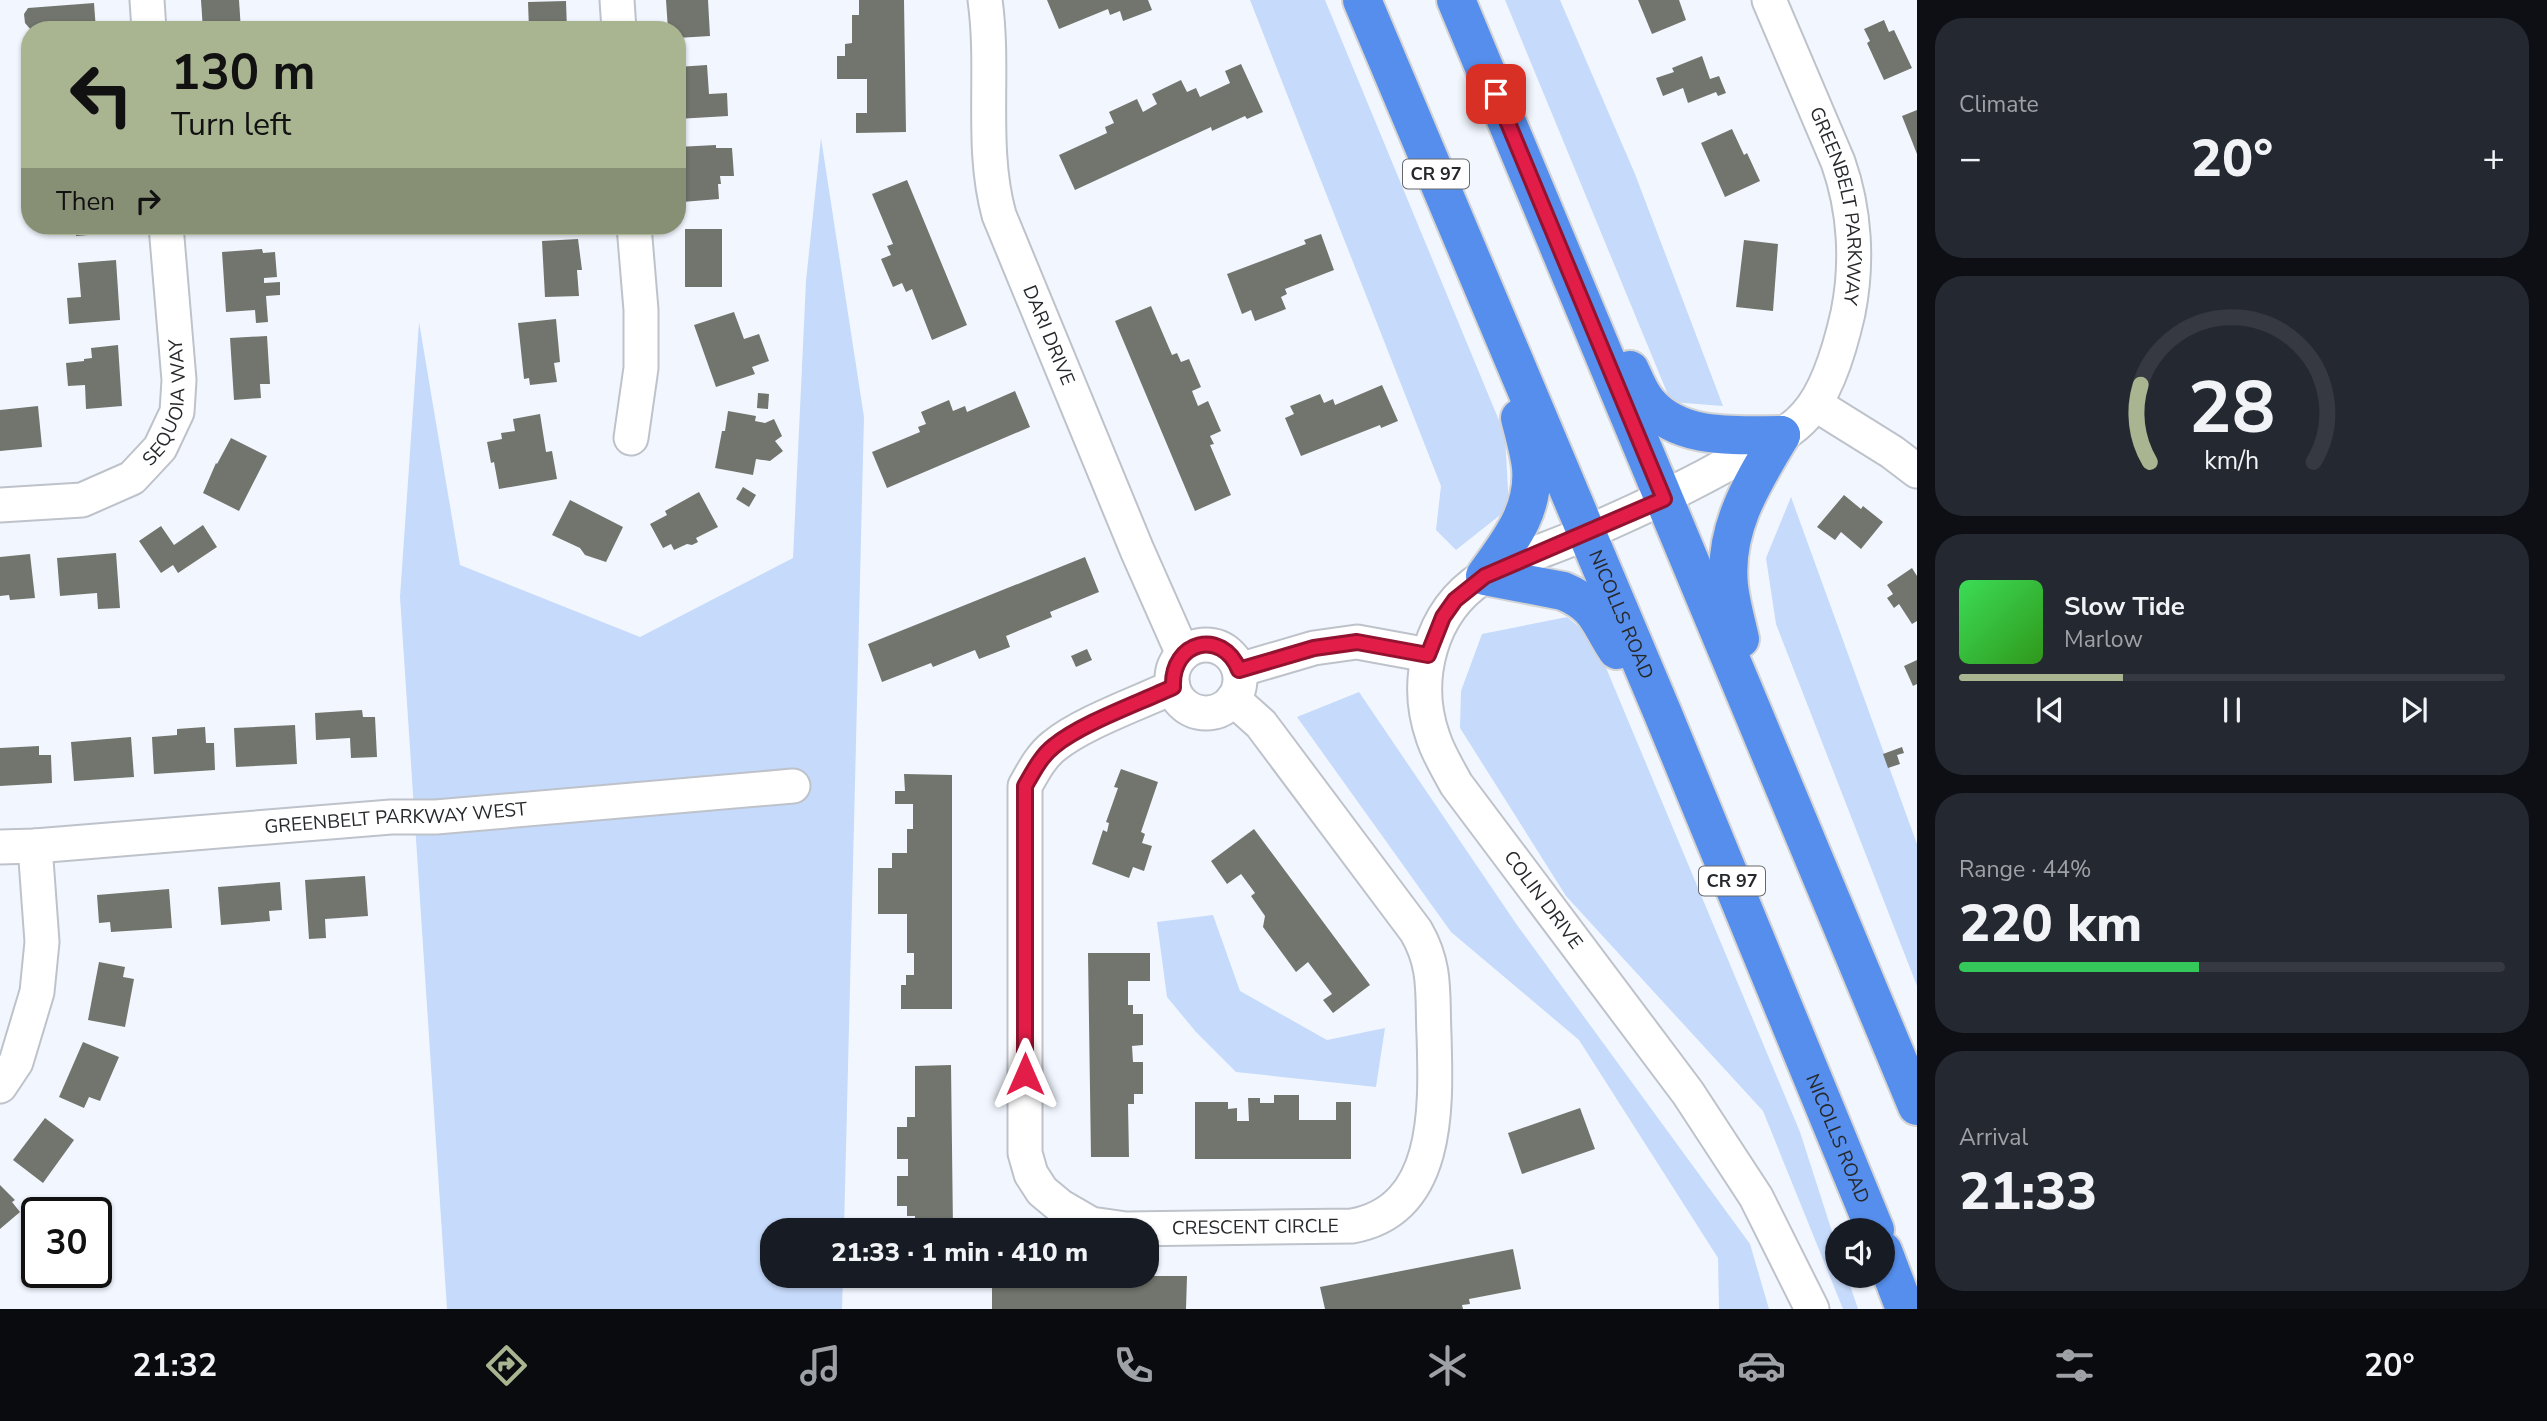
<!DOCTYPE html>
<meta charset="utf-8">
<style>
:root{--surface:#171b24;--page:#242831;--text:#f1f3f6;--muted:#9ea1a6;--line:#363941;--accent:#a9b491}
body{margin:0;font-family:"Nunito Sans",sans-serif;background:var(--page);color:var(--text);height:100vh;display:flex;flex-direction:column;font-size:26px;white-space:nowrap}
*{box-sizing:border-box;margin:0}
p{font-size:23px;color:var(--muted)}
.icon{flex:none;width:38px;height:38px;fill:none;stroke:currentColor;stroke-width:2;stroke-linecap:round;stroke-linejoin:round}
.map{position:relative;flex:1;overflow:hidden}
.panel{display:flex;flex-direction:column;gap:18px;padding:18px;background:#0d0f14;width:630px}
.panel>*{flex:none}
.hud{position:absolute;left:21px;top:21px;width:665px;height:214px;border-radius:28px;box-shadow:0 2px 5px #0004;background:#a9b491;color:#111;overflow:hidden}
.controls{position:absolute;left:1825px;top:1218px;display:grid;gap:14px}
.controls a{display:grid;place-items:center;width:70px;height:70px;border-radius:50%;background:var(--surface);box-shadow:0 2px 5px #0004;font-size:35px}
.speed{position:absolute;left:21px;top:1197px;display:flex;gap:14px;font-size:35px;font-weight:700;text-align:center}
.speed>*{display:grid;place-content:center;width:91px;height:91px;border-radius:50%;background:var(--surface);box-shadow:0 2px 5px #0004;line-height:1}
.speed .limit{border:4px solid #111;border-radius:10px;background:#fff;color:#111}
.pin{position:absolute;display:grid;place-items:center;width:60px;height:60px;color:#fff;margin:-30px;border-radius:14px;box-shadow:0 4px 10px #0006}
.me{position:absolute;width:77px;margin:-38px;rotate:0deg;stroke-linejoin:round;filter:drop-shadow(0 0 5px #0008)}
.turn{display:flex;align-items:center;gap:24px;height:147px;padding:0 35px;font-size:32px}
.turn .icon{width:91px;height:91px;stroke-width:2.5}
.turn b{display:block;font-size:49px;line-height:60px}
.then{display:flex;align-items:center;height:66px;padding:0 35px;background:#0003;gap:14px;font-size:26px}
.big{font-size:52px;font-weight:800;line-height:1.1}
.panel .widget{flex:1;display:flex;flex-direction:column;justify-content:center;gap:10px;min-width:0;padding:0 24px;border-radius:28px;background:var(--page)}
.panel .dial{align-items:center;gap:0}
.dial svg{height:182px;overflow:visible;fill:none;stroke:var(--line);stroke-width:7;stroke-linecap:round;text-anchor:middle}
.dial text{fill:var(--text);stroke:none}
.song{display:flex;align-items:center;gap:21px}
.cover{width:84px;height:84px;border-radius:10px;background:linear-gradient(135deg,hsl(130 70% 55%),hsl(110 70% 35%))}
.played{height:7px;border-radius:4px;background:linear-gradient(90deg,var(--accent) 30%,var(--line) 30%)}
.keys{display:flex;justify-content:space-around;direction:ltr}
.heat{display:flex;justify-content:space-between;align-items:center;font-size:38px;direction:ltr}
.charge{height:10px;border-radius:5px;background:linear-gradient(90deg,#34c759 44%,var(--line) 0)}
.trip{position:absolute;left:760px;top:1218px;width:399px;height:70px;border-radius:28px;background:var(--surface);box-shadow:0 2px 5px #0004;font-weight:800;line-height:70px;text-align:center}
.tab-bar{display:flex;height:112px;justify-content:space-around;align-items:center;background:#090b0e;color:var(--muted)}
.tab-bar .icon{width:49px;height:49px}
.tab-bar .active{color:var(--accent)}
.tab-bar b{font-size:32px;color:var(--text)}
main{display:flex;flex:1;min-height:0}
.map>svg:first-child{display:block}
.green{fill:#c6dafb}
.building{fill:#72756d}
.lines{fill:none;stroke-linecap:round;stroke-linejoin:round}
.minor-casing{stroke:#bec2ca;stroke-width:37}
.highway-casing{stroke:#d4d4d5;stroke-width:42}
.minor{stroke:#fff;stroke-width:33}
.highway{stroke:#558eec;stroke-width:38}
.route-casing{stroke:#92132f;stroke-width:18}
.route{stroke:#e11d48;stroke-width:12}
.labels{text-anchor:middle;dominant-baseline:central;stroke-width:5;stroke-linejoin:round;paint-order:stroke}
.shield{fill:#fff;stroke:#67686b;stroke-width:2}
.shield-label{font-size:18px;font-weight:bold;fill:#26282b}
.street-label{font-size:19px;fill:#26282b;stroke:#fff}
</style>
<main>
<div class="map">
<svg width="1917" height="1309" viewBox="0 0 1917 1309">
<rect width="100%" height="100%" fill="#f2f7ff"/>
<g class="green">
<polygon points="1250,0 1325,0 1505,435 1509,508 1456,550 1436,530 1441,486"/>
<polygon points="1505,0 1560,0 1635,174 1723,406 1671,402"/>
<polygon points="821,138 864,417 844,1230 772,1230 772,1276 843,1276 842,1309 447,1309 400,597 419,322 460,565 640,637 793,558 806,281"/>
<polygon points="1791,497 1917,844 1917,986 1776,624 1766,558"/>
<polygon points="1567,617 1594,639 1800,1132 1837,1247 1838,1276 1847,1276 1858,1309 1843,1309 1763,1111 1566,896 1460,728 1461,691 1482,634"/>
<polygon points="1359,692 1517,925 1750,1244 1769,1309 1719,1309 1718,1258 1579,1040 1451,932 1297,717"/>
<polygon points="1213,915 1240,991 1327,1040 1385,1028 1376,1087 1236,1072 1196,1032 1167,997 1157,922"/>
</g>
<g class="building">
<polygon points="201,0 239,0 241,30 203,30"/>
<polygon points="666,0 708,0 710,36 677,38 677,30 668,30"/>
<polygon points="859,0 904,0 906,132 856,133 856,113 867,113 867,79 837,79 837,56 845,56 845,44 852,43 852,15 859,15"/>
<polygon points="1047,0 1148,0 1152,10 1123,21 1120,11 1110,15 1108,9 1059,29"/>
<polygon points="1638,0 1679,0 1686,20 1652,34"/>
<polygon points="566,1 567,30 529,30 528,2"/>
<polygon points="94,3 96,30 31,30 25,23 24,14 28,8"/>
<polygon points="1884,20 1889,32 1894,30 1912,68 1884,80 1867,43 1870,41 1864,29"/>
<polygon points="1702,56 1710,79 1719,76 1726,93 1718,96 1716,92 1688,103 1683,88 1663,96 1656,78 1674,72 1672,68"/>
<polygon points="1241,64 1263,112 1247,119 1245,116 1212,131 1211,127 1075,190 1059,155 1107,133 1105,127 1114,123 1109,112 1137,99 1143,112 1157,104 1152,94 1181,80 1187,92 1196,88 1200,97 1230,83 1225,71"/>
<polygon points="707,65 709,94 727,93 728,116 677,119 677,67"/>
<polygon points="1917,110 1917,154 1902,116"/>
<polygon points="1732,129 1744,155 1747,153 1760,181 1725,197 1701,143"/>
<polygon points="716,145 716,148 732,148 734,176 720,176 721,184 718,184 719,199 682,202 682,189 677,189 677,147"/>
<polygon points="907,180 967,325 932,340 912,289 906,292 902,283 893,287 881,259 891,255 887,246 893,244 872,194"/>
<polygon points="76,226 112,226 112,233 76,236"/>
<rect x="685" y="229" width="37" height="58"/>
<polygon points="1321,234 1334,270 1285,289 1287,294 1281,297 1286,309 1255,321 1251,310 1242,314 1227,274 1306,244 1304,240"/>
<polygon points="578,239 582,270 577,270 579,296 545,297 542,241"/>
<polygon points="1744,240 1778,244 1773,311 1736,307"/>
<polygon points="262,249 263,253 275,252 277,277 264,278 264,283 280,282 280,295 266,296 268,322 256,323 255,310 226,312 222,252"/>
<polygon points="116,260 120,320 69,324 67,298 81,297 78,263"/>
<polygon points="1151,306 1172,355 1177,353 1181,362 1189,359 1201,387 1192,391 1198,406 1208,401 1221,431 1210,436 1214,444 1210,445 1231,495 1195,511 1115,321"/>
<polygon points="734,312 744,339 759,334 769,361 752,367 755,374 716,387 694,325"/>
<polygon points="556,319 560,362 554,363 557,382 530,385 529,378 524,379 518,323"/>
<polygon points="267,336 270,384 260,384 261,398 234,400 230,338"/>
<polygon points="118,345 122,406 86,409 85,385 68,386 66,363 84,361 84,359 92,358 91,348"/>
<polygon points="1382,385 1398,421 1381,428 1380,425 1301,456 1285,418 1294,414 1290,406 1320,394 1324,403 1333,399 1335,405"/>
<polygon points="1015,391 1030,427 887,488 872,452 920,432 918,427 926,424 921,412 949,400 953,411 965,406 967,412"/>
<polygon points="758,393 769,394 768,409 757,408"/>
<polygon points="38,406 42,447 0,451 0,410"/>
<polygon points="728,411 756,416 755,421 765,423 774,419 782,436 775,441 783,451 770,461 756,459 753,475 715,468 722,431 725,431"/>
<polygon points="540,414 546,452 552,451 557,479 499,489 494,462 491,463 487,442 502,439 501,433 515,431 513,419"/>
<polygon points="231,438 267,456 239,511 203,493 216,463 217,464"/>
<polygon points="743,487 756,495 749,507 736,499"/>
<polygon points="699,492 718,527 696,538 698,542 692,545 687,544 674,550 671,544 663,548 650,524 667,515 665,511"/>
<polygon points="1844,495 1861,509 1863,506 1883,522 1861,549 1841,532 1835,540 1817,527"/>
<polygon points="570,500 623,527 606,562 585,555 580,548 552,535"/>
<polygon points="203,525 217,547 178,573 173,565 161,573 139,541 161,526 174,545"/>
<polygon points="116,553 120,608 98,609 97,593 60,596 57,558"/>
<polygon points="30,554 35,598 10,600 9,595 0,596 0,557"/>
<polygon points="1085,557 1099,592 1050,612 1052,617 1006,636 1010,647 979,659 975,650 933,667 931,663 882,682 868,644"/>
<polygon points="1912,568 1917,576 1917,621 1912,624 1899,604 1894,608 1887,598 1893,594 1887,585"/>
<polygon points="1087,649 1092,660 1076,667 1071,656"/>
<polygon points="1917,660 1917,684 1913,686 1904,666"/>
<polygon points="362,710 363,717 375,717 377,757 351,758 350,738 316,740 315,713"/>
<polygon points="295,725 297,764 236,767 234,728"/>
<polygon points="205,727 206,743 214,743 215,770 154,774 152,737 177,735 177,729"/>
<polygon points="131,737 134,777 74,781 71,742"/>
<polygon points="39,746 39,755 51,755 52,783 0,786 0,748"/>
<polygon points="1902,747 1904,753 1897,755 1900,764 1888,768 1883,754"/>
<polygon points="1121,769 1158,782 1141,832 1145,834 1142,843 1152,846 1144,871 1133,867 1129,878 1092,864 1103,830 1107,832 1109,823 1106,822 1118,788 1114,787"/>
<polygon points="904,774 952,775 952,1009 901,1009 901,985 906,985 906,975 914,975 914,953 907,953 907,914 878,914 878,868 892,868 892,853 907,853 907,829 913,829 913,804 895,804 895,791 905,791"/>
<polygon points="1254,829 1370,985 1333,1013 1323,1000 1332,994 1308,962 1296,972 1263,927 1265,916 1251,896 1255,893 1241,874 1227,884 1211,861"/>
<polygon points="365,876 368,916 325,919 326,938 309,939 305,880"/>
<polygon points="280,882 282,910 269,911 270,921 221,925 218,887"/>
<polygon points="169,889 172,928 111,932 110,922 99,923 97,895"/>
<polygon points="1088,953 1150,953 1150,981 1128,981 1128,1005 1133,1005 1133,1014 1143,1014 1143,1045 1132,1046 1133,1062 1143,1062 1143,1094 1134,1094 1134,1104 1128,1104 1129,1157 1091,1157"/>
<polygon points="99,962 125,967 123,977 134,979 125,1027 88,1020"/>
<polygon points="83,1042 119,1057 100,1101 89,1097 84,1108 59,1097"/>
<polygon points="951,1065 953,1230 915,1230 915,1216 907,1216 907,1206 897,1206 897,1176 908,1176 908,1159 897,1159 897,1127 907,1127 907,1117 915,1117 915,1066"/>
<polygon points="1274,1095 1299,1095 1299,1120 1336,1120 1336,1102 1351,1102 1351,1159 1195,1159 1195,1102 1228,1102 1228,1109 1237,1108 1237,1121 1249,1121 1248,1098 1260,1098 1260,1103 1274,1103"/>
<polygon points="1580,1108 1595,1149 1522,1174 1508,1133"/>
<polygon points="45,1118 74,1140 43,1183 13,1160"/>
<polygon points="0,1185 15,1200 12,1202 20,1212 0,1229"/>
<polygon points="1513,1249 1521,1289 1469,1299 1470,1304 1462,1305 1463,1309 1325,1309 1320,1287"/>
<polygon points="992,1276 1187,1276 1186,1309 992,1309"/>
</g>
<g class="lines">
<g class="minor-casing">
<g id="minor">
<polyline points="147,0 149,30"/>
<polyline points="617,0 619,30"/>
<path id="s1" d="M985,0C995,71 980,146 999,215L1137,550L1183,654"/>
<path id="s2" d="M1769,0L1838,162C1855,210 1858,263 1848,313C1841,344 1828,391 1806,415C1788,436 1759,447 1735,460C1687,487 1639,510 1588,532C1554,548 1514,558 1482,578C1430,612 1413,680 1433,737C1438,753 1448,769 1456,784L1688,1093L1756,1197L1812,1309"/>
<polyline points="1815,404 1892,452 1917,471"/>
<polyline points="631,438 641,368 641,310 634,226"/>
<path id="s3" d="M0,505L82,500L132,478L160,448L177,412L179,380L166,226"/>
<circle cx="1206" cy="679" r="34"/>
<polyline points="1239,670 1314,648 1357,642 1428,655"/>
<path id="s4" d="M1173,687C1139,703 1082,723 1054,746C1041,756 1033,772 1025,786V1153L1031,1174L1042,1191L1060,1206L1091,1224L1126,1229L1352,1226C1441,1210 1436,1105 1434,1035C1432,995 1437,967 1416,931L1261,724L1233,699"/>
<path id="s5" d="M0,847L35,846L391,817H436L793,786"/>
<polyline points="0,1086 16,1062 37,992 42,942 35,846"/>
</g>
</g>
<g class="highway-casing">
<g id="highway">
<path id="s6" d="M1362,0L1663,714L1875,1230"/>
<polyline points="1456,0 1917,1106"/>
<path d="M1630,370C1635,381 1640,394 1648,403C1680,441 1737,435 1781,435"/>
<path d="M1520,418C1524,434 1529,451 1531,467C1535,511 1509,542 1485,576L1563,591C1599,606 1598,622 1617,650"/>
<path d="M1740,639C1736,621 1731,604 1729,586C1723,528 1753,482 1781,435"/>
<polyline points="1883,1251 1905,1309"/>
</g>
</g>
<use href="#minor" class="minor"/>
<use href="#highway" class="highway"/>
</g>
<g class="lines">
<g class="route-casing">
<path id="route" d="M1025,1074V786C1033,772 1041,756 1054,746C1082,723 1139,703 1173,687C1171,641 1222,628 1239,670L1314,648L1357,642L1428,655L1443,617L1455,600L1485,576L1664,499L1496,94"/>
</g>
<use href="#route" class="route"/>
</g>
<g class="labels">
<g class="shield">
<rect x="1403" y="159.5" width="66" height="29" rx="5"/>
<rect x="1699" y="866.5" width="66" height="29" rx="5"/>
</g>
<g class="shield-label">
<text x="1436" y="174">CR 97</text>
<text x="1732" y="881">CR 97</text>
</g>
<g class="street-label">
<text stroke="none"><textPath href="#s2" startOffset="219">GREENBELT PARKWAY</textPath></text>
<text stroke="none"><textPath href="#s1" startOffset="346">DARI DRIVE</textPath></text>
<text stroke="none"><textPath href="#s3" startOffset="224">SEQUOIA WAY</textPath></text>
<text stroke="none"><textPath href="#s6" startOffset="667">NICOLLS ROAD</textPath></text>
<text stroke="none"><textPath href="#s5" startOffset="397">GREENBELT PARKWAY WEST</textPath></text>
<text stroke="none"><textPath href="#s2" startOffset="1181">COLIN DRIVE</textPath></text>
<text stroke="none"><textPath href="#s6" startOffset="1234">NICOLLS ROAD</textPath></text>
<text stroke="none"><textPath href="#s4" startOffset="816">CRESCENT CIRCLE</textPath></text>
</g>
</g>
</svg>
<div class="controls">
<a><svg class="icon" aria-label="sound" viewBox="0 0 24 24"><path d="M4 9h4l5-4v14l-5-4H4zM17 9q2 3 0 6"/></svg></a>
</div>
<div class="speed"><div class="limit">30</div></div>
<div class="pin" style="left:1496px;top:94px;background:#d93025"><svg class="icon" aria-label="arrive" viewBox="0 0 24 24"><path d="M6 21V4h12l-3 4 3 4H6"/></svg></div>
<svg class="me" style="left:1025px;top:1074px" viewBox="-20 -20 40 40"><path d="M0-17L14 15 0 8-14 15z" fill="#e11d48" stroke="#fff" stroke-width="4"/></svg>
<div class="trip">21:33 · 1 min · 410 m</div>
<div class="hud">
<div class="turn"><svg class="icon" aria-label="left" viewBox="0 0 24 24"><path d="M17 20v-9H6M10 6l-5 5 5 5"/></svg><div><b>130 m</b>Turn left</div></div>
<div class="then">Then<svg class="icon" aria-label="right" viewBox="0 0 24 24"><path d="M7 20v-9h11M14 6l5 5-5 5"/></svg></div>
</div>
</div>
<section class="panel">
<div class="widget"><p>Climate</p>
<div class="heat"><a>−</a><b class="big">20°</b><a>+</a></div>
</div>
<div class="widget dial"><svg viewBox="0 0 100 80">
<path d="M14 69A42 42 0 1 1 86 69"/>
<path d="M14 69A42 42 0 0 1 10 35" stroke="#a9b491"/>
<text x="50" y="56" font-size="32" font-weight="700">28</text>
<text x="50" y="72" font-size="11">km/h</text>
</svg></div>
<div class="widget">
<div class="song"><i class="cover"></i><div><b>Slow Tide</b><p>Marlow</p></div></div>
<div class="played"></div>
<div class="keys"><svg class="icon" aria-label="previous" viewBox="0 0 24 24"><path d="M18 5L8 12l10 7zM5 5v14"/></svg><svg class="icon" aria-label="pause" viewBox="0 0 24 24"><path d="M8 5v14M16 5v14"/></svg><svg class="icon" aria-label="next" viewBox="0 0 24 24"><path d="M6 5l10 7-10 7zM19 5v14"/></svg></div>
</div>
<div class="widget"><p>Range · 44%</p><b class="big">220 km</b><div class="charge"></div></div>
<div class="widget"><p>Arrival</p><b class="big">21:33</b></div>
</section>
</main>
<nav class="tab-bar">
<b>21:32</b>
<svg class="icon active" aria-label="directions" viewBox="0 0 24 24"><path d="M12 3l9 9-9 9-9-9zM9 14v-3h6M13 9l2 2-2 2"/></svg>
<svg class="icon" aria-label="music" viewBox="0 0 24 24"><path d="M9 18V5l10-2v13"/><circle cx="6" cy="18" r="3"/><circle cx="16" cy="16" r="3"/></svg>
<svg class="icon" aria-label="phone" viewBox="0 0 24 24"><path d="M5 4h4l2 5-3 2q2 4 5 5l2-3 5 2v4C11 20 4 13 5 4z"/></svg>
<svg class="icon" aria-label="climate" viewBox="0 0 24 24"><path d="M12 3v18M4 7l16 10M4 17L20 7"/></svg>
<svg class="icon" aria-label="car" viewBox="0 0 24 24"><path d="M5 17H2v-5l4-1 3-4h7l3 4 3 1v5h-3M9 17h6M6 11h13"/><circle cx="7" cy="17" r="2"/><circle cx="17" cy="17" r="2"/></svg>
<svg class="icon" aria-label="filters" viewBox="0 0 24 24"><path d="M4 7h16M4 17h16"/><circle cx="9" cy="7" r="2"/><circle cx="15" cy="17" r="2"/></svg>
<b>20°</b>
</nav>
